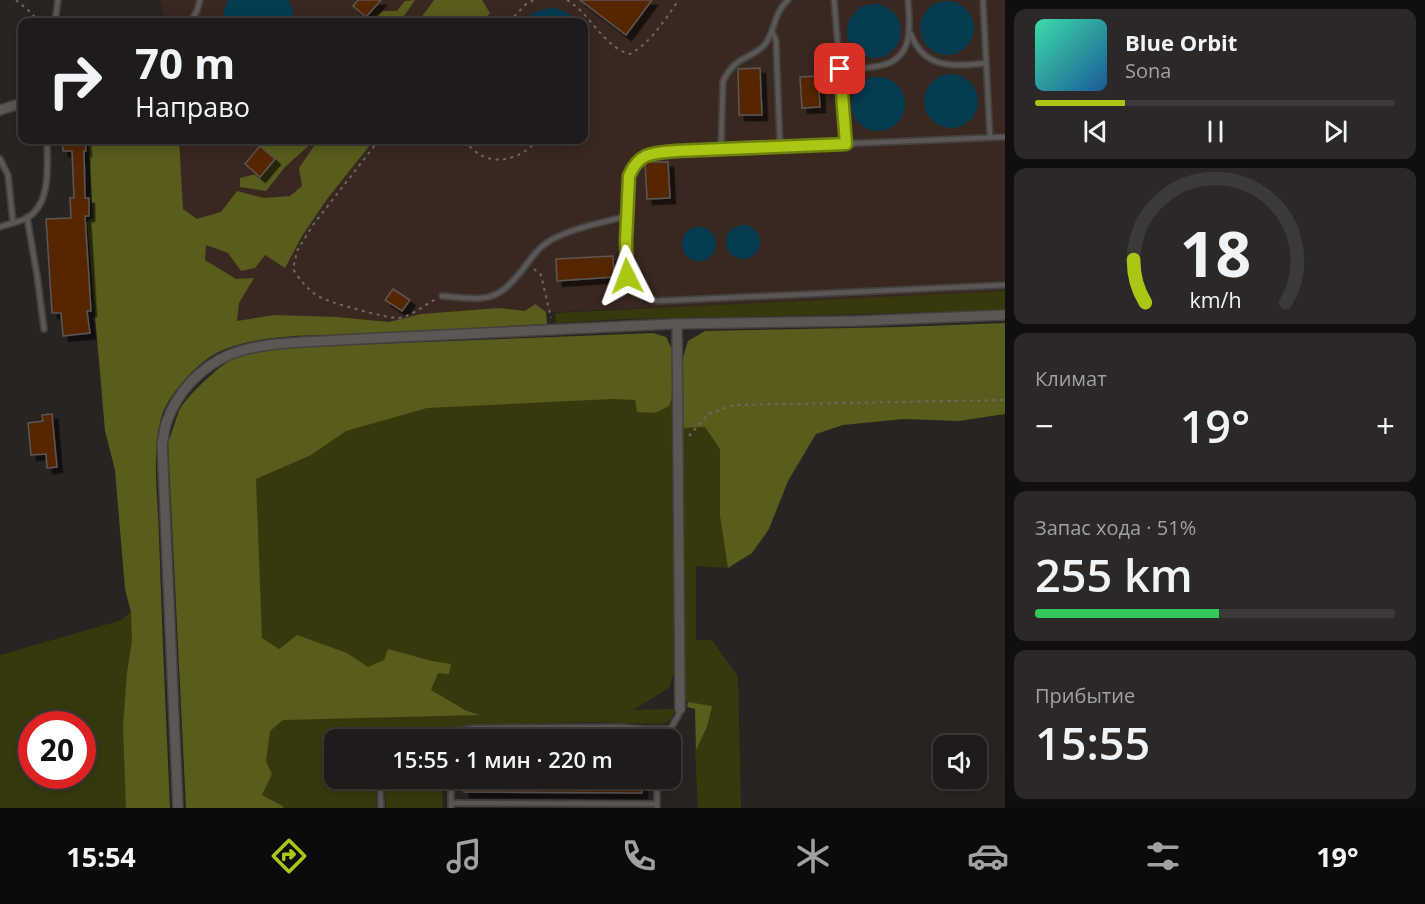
<!DOCTYPE html>
<html lang="ru">
<meta charset="utf-8">
<style>
:root{--surface:#1e1b1a;--page:#2b2827;--text:#f1f3f6;--muted:#a1a1a2;--line:#3c3939;--accent:#abc614}
body{margin:0;font-family:"Open Sans",sans-serif;background:var(--page);color:var(--text);height:100vh;display:flex;flex-direction:column;font-size:22px;white-space:nowrap}
*{box-sizing:border-box;margin:0}
p{font-size:20px;color:var(--muted)}
.icon{flex:none;width:33px;height:33px;fill:none;stroke:currentColor;stroke-width:2;stroke-linecap:round;stroke-linejoin:round}
.map{position:relative;flex:1;overflow:hidden}
.drawer{display:flex;flex-direction:column;gap:9px;padding:9px;background:#100f0e;width:420px}
.drawer>*{flex:none}
.top-card{position:absolute;left:18px;top:18px;width:570px;height:126px;border-radius:12px;box-shadow:0 3px 15px #0003,0 0 0 2px var(--line);background:#1e1b1a;color:var(--text);overflow:hidden}
.controls{position:absolute;left:933px;top:735px;display:grid;gap:12px}
.controls a{display:grid;place-items:center;width:54px;height:54px;border-radius:12px;background:var(--surface);box-shadow:0 3px 15px #0003,0 0 0 2px var(--line);font-size:30px}
.speed{position:absolute;left:18px;top:711px;display:flex;gap:12px;font-size:30px;font-weight:700;text-align:center}
.speed>*{display:grid;place-content:center;width:78px;height:78px;border-radius:50%;background:var(--surface);box-shadow:0 3px 15px #0003,0 0 0 2px var(--line);line-height:1}
.speed .limit{border:9px solid #d22;background:#fff;color:#111}
.pin{position:absolute;display:grid;place-items:center;width:51px;height:51px;color:#fff;margin:-26px;border-radius:12px;box-shadow:0 3px 9px #0006}
.me{position:absolute;width:66px;margin:-33px;rotate:357deg;stroke-linejoin:round;filter:drop-shadow(0 0 4px #0008)}
.turn{display:flex;align-items:center;gap:21px;height:126px;padding:0 18px;font-size:27px}
.turn .icon{width:78px;height:78px;stroke-width:2.5}
.turn b{display:block;font-size:42px;line-height:51px}
.big{font-size:45px;font-weight:600;line-height:1.1}
.drawer .widget{flex:1;display:flex;flex-direction:column;justify-content:center;gap:9px;min-width:0;padding:0 21px;border-radius:12px;background:var(--page)}
.drawer .dial{align-items:center;gap:0}
.dial svg{height:156px;overflow:visible;fill:none;stroke:var(--line);stroke-width:7;stroke-linecap:round;text-anchor:middle}
.dial text{fill:var(--text);stroke:none}
.song{display:flex;align-items:center;gap:18px}
.cover{width:72px;height:72px;border-radius:9px;background:linear-gradient(135deg,hsl(160 70% 55%),hsl(210 70% 35%))}
.played{height:6px;border-radius:3px;background:linear-gradient(90deg,var(--accent) 25%,var(--line) 25%)}
.keys{display:flex;justify-content:space-around;direction:ltr}
.heat{display:flex;justify-content:space-between;align-items:center;font-size:33px;direction:ltr}
.charge{height:9px;border-radius:4px;background:linear-gradient(90deg,#34c759 51%,var(--line) 0)}
.trip{position:absolute;left:324px;top:729px;width:357px;height:60px;border-radius:12px;background:var(--surface);box-shadow:0 3px 15px #0003,0 0 0 2px var(--line);font-weight:600;line-height:60px;text-align:center}
.tab-bar{display:flex;height:96px;justify-content:space-around;align-items:center;background:#0c0b0a;color:var(--muted)}
.tab-bar .icon{width:42px;height:42px}
.tab-bar .on{color:var(--accent)}
.tab-bar b{font-size:27px;color:var(--text)}
main{display:flex;flex:1;min-height:0}
.map>svg:first-child{display:block}
.industrial{fill:#392820}
.green{fill:#37390d;fill-rule:evenodd}
.forest{fill:#595c1c}
.water{fill:#053c51}
.building{fill:#572800;stroke:#5b5654;stroke-width:1.5;filter:url(#shadow)}
.lines{fill:none;stroke-linecap:round;stroke-linejoin:round}
.service-casing{stroke:#44403f;stroke-width:8}
.minor-casing{stroke:#44403f;stroke-width:12}
.path{stroke:#6c6967;stroke-width:2;stroke-dasharray:3 4.5;stroke-linecap:butt}
.service{stroke:#5b5755;stroke-width:4.5}
.minor{stroke:#5b5755;stroke-width:9}
.route-casing{stroke:#6f810d;stroke-width:15}
.route{stroke:#abc614;stroke-width:10}
</style>
<main>
<div class="map">
<svg width="1005" height="808" viewBox="0 0 1005 808">
<defs>
<filter id="shadow"><feDropShadow dx="5.5" dy="5.5" stdDeviation="0" flood-color="#0009"/></filter>
</defs>
<rect width="100%" height="100%" fill="#282422"/>
<polygon class="industrial" points="160,0 1005,0 1005,292 557,312 301,331 163,328 145,140 584,140 584,22 165,22"/>
<g class="green">
<polygon points="1005,291 1005,310 822,315 624,319 556,323 555,313"/>
<path d="M672,394V434L674,672L669,688L633,710L674,709C673,719 670,722 660,724L592,722L471,725L443,728L407,727L390,732L380,739L334,740V778L375,779L377,808H282V805L262,795L272,774L265,758L268,729L283,718L403,714H476L273,653L258,642L254,477L344,429L427,405Z"/>
<polygon points="706,427 721,450 729,568 696,566 696,640 712,640 738,677 741,808 698,808 695,749 707,727 711,706 687,702 684,696 683,428"/>
<path d="M131,611L136,629L132,808H0V655L122,620ZM32,724H82V776H32Z"/>
<path d="M493,732C509,732 534,727 545,739H465L470,734Z"/>
<polygon points="385,779 442,779 443,808 386,808"/>
</g>
<g class="forest">
<polygon points="415,0 400,22 363,22 383,11 397,11 405,1"/>
<polygon points="434,0 482,0 490,13 483,22 418,22"/>
<path d="M88,140H179L183,209L197,219L221,212L237,191L264,198L290,196L302,186L299,168L314,146L321,140H374L327,199L302,236L285,268L265,255L255,268L241,271L228,253L206,245L205,260L236,279L254,278L239,303L237,321L274,315L336,317L389,322L421,314L499,308L525,311L535,304L546,312L547,324C488,327 429,331 371,334C323,336 267,332 223,350C200,359 170,392 162,415C151,449 158,500 159,537C162,627 166,718 170,808H126L123,726L127,673L132,640L131,612L125,589L115,470L105,431L87,222L93,217Z"/>
<polygon points="266,140 315,140 285,167 266,191 240,187 240,178 256,174 261,177 276,159 261,147"/>
<polygon points="1005,323 1005,414 959,421 904,419 843,425 816,434 788,481 769,529 752,553 728,568 720,516 720,449 705,427 683,428 683,357 688,341 705,331 899,327"/>
<path d="M653,333L666,337L672,349L673,394L669,406L655,413L637,412L635,400L612,399L427,408L346,431L311,455L256,479L262,638L279,649L297,635L347,653L368,667L384,660L388,649L432,661L451,664L449,674L438,673L431,690L465,710L479,715L283,720L270,731L266,761L272,774L262,795L283,806V808H186L168,443C172,432 175,421 179,411C186,396 222,363 237,356C251,349 281,349 298,347Z"/>
<polygon points="688,702 712,706 707,727 696,750 695,709 687,707"/>
</g>
<g class="water">
<polygon points="228,0 289,0 293,11 294,22 224,22 224,10"/>
<circle cx="947" cy="28" r="27"/>
<circle cx="874" cy="31" r="27"/>
<path d="M552,8C563,10 571,13 578,22H522C531,13 539,9 552,8Z"/>
<circle cx="951" cy="101" r="27"/>
<circle cx="878" cy="104" r="27"/>
<circle cx="743" cy="242" r="17"/>
<circle cx="699" cy="244" r="17"/>
</g>
<g class="building">
<polygon points="358,0 381,0 366,17 353,6"/>
<polygon points="580,0 652,0 626,35"/>
<polygon points="760,68 762,115 739,115 738,69"/>
<polygon points="818,76 820,107 802,108 800,77"/>
<polygon points="62,140 85,140 86,151 84,151 85,198 89,198 89,216 85,216 91,311 87,311 90,333 63,336 61,313 52,313 46,219 71,218 70,198 74,198 72,151 63,151"/>
<polygon points="260,146 275,159 260,177 245,164"/>
<polygon points="645,162 668,162 670,198 647,199"/>
<polygon points="613,256 614,277 557,281 556,259"/>
<polygon points="393,289 410,300 402,311 385,300"/>
<polygon points="52,414 57,467 47,468 46,454 31,455 28,423 43,421 42,415"/>
<polygon points="464,778 642,778 642,793 464,792"/>
</g>
<g class="lines">
<g class="service-casing">
<g id="service">
<polyline points="834,0 846,144"/>
<polyline points="983,0 990,137"/>
<polyline points="55,22 58,0"/>
<polyline points="190,22 197,11 200,0"/>
<polyline points="772,31 776,41 780,146"/>
<path d="M911,34C923,69 955,67 986,63"/>
<path d="M840,69C854,68 869,69 883,65C914,57 910,25 908,0"/>
<path d="M1005,137L676,151C653,153 639,152 629,176C628,198 620,267 630,284C635,293 647,299 657,301L1005,285"/>
<path d="M721,149L723,81C727,73 731,67 738,62C747,56 760,52 766,43C776,27 774,13 788,0"/>
<polyline points="0,159 8,175 13,223"/>
<polyline points="27,217 37,275 44,329"/>
<path d="M0,227C8,224 19,222 27,218C52,203 47,164 47,140"/>
<path d="M442,296C487,300 497,304 526,265C532,257 539,247 548,242C570,228 602,223 627,216"/>
<path d="M386,740C404,728 418,733 438,732C448,732 458,730 468,729"/>
<polyline points="459,740 466,731 473,728 620,727 646,729 671,729"/>
<polyline points="664,740 678,716 680,709"/>
<polyline points="380,778 381,808"/>
<polyline points="451,778 451,808"/>
<polyline points="451,803 657,804"/>
<polyline points="657,808 657,778"/>
</g>
</g>
<g class="minor-casing">
<g id="minor">
<polyline points="0,110 22,103"/>
<polyline points="677,324 680,709"/>
<path d="M178,808L162,444C164,436 164,428 167,421C177,392 201,367 229,355C258,342 308,342 339,340L672,324L856,321L1005,315"/>
</g>
</g>
<g class="path">
<polyline points="16,0 29,11 40,22"/>
<path d="M567,0C591,14 603,47 630,54C651,43 665,19 679,0"/>
<polyline points="509,22 526,4 534,0"/>
<path d="M379,140L313,225L297,251L293,269C300,280 307,289 318,296C326,302 389,319 399,318C412,316 424,305 436,299"/>
<path d="M465,140C484,169 517,163 538,140"/>
<polyline points="534,269 541,275 551,318"/>
<polyline points="689,436 708,414 734,405 1005,400"/>
</g>
<use href="#service" class="service"/>
<use href="#minor" class="minor"/>
</g>
<g class="lines">
<g class="route-casing">
<path id="route" d="M627,276L626,241L629,176C639,152 653,153 676,151L846,144L840,69"/>
</g>
<use href="#route" class="route"/>
</g>
</svg>
<div class="controls">
<a><svg class="icon" aria-label="sound" viewBox="0 0 24 24"><path d="M4 9h4l5-4v14l-5-4H4zM17 9q2 3 0 6"/></svg></a>
</div>
<div class="speed"><div class="limit">20</div></div>
<div class="pin" style="left:840px;top:69px;background:#d93025"><svg class="icon" aria-label="arrive" viewBox="0 0 24 24"><path d="M6 21V4h12l-3 4 3 4H6"/></svg></div>
<svg class="me" style="left:627px;top:276px" viewBox="-20 -20 40 40"><path d="M0-17L14 15 0 8-14 15z" fill="#abc614" stroke="#fff" stroke-width="4"/></svg>
<div class="trip">15:55 · 1 мин · 220 m</div>
<div class="top-card">
<div class="turn"><svg class="icon" aria-label="right" viewBox="0 0 24 24"><path d="M7 20v-9h11M14 6l5 5-5 5"/></svg><div><b>70 m</b>Направо</div></div>
</div>
</div>
<section class="drawer">
<div class="widget">
<div class="song"><i class="cover"></i><div><b>Blue Orbit</b><p>Sona</p></div></div>
<div class="played"></div>
<div class="keys"><svg class="icon" aria-label="previous" viewBox="0 0 24 24"><path d="M18 5L8 12l10 7zM5 5v14"/></svg><svg class="icon" aria-label="pause" viewBox="0 0 24 24"><path d="M8 5v14M16 5v14"/></svg><svg class="icon" aria-label="next" viewBox="0 0 24 24"><path d="M6 5l10 7-10 7zM19 5v14"/></svg></div>
</div>
<div class="widget dial"><svg viewBox="0 0 100 80">
<path d="M14 69A42 42 0 1 1 86 69"/>
<path d="M14 69A42 42 0 0 1 8 47" stroke="#abc614"/>
<text x="50" y="56" font-size="32" font-weight="700">18</text>
<text x="50" y="72" font-size="11">km/h</text>
</svg></div>
<div class="widget"><p>Климат</p>
<div class="heat"><a>−</a><b class="big">19°</b><a>+</a></div>
</div>
<div class="widget"><p>Запас хода · 51%</p><b class="big">255 km</b><div class="charge"></div></div>
<div class="widget"><p>Прибытие</p><b class="big">15:55</b></div>
</section>
</main>
<nav class="tab-bar">
<b>15:54</b>
<svg class="icon on" aria-label="directions" viewBox="0 0 24 24"><path d="M12 3l9 9-9 9-9-9zM9 14v-3h6M13 9l2 2-2 2"/></svg>
<svg class="icon" aria-label="music" viewBox="0 0 24 24"><path d="M9 18V5l10-2v13"/><circle cx="6" cy="18" r="3"/><circle cx="16" cy="16" r="3"/></svg>
<svg class="icon" aria-label="phone" viewBox="0 0 24 24"><path d="M5 4h4l2 5-3 2q2 4 5 5l2-3 5 2v4C11 20 4 13 5 4z"/></svg>
<svg class="icon" aria-label="climate" viewBox="0 0 24 24"><path d="M12 3v18M4 7l16 10M4 17L20 7"/></svg>
<svg class="icon" aria-label="car" viewBox="0 0 24 24"><path d="M5 17H2v-5l4-1 3-4h7l3 4 3 1v5h-3M9 17h6M6 11h13"/><circle cx="7" cy="17" r="2"/><circle cx="17" cy="17" r="2"/></svg>
<svg class="icon" aria-label="filters" viewBox="0 0 24 24"><path d="M4 7h16M4 17h16"/><circle cx="9" cy="7" r="2"/><circle cx="15" cy="17" r="2"/></svg>
<b>19°</b>
</nav>
